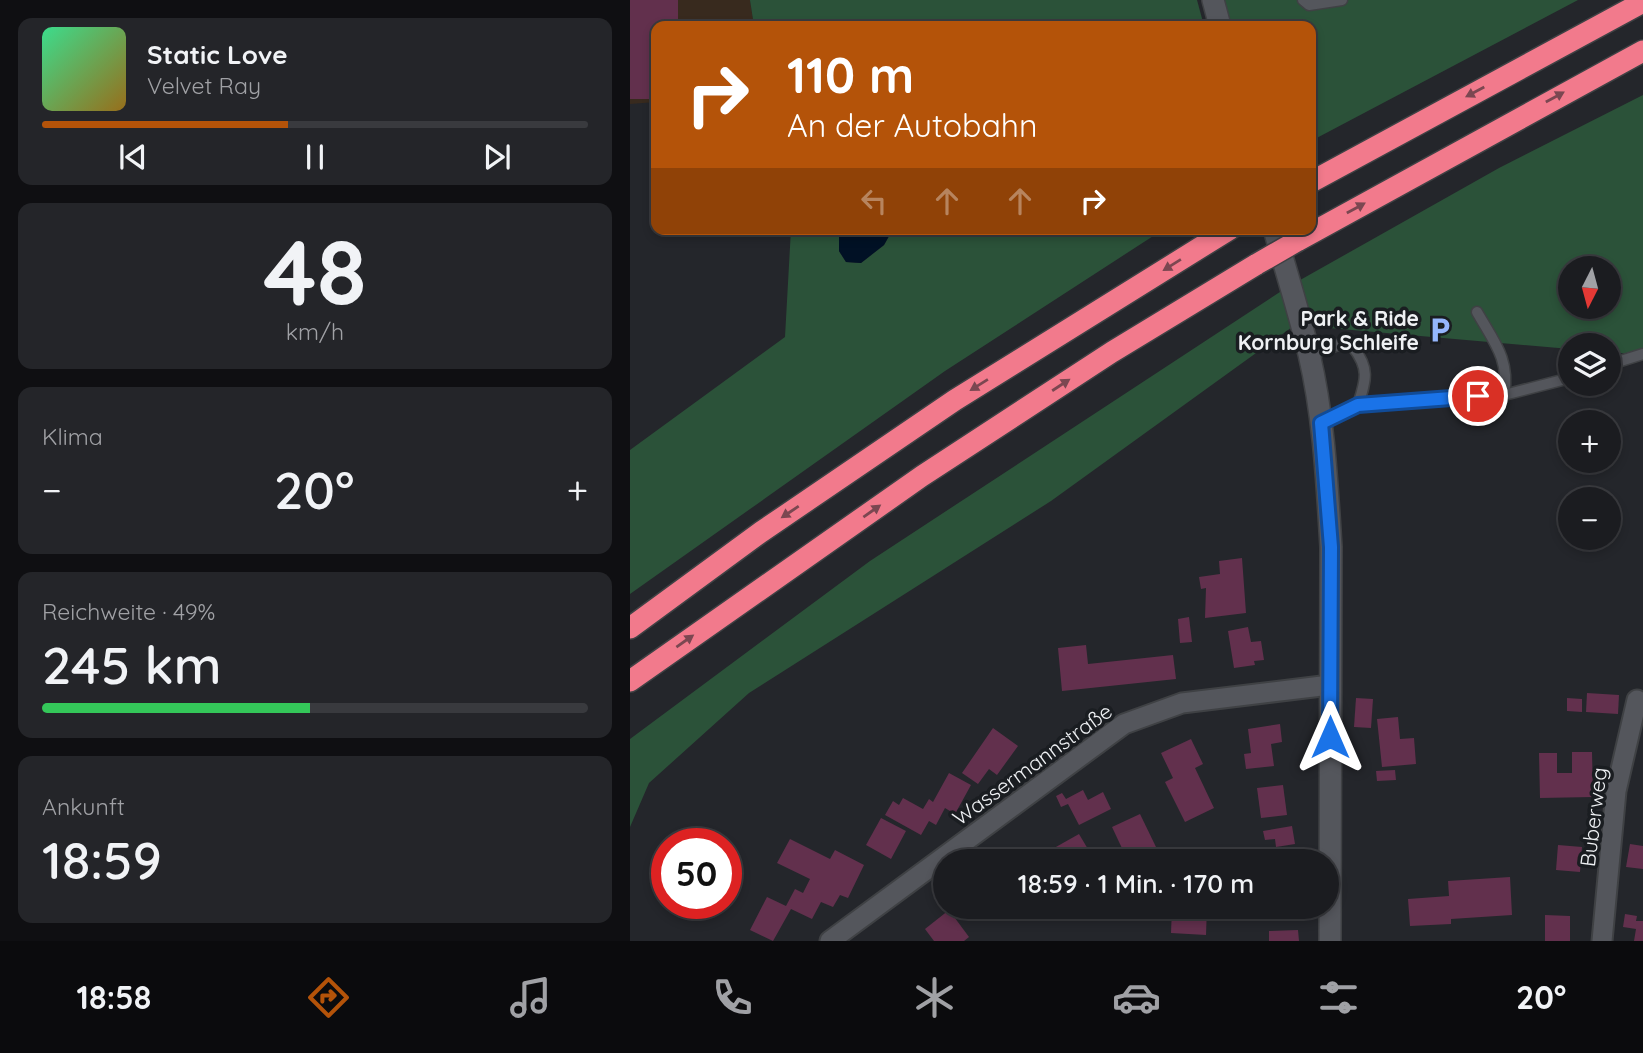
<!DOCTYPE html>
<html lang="de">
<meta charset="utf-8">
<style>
:root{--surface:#1b1c20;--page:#242529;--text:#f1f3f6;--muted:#a0a1a5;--line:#393a3e;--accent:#b45309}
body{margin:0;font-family:Quicksand,sans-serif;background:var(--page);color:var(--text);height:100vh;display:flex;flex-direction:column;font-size:26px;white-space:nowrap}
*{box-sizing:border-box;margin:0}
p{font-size:23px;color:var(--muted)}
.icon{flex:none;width:38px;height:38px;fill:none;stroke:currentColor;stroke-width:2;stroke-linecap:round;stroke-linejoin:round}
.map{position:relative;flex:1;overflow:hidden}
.side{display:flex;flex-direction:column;gap:18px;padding:18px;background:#0f0f12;width:630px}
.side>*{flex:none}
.guide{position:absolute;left:21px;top:21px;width:665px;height:214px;border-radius:14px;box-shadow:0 4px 10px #0003,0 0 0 2px var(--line);background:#b45309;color:#fff;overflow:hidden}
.needle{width:46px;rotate:186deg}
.buttons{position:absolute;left:928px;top:256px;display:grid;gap:14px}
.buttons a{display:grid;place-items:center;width:63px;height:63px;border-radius:50%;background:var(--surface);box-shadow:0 4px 10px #0003,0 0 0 2px var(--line);font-size:35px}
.speed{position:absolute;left:21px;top:828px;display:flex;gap:14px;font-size:35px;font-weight:700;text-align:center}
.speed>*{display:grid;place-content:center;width:91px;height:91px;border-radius:50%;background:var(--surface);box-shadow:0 4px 10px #0003,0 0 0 2px var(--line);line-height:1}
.speed .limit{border:10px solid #d22;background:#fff;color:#111}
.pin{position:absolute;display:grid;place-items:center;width:60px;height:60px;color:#fff;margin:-30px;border:4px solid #fff;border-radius:50%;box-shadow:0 2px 7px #0007}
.me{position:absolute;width:77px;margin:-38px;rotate:0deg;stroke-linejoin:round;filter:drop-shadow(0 0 5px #0008)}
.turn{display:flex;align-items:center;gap:24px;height:147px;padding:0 21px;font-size:32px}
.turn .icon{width:91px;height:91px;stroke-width:2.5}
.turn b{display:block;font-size:49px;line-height:60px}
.lanes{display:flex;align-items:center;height:66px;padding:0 21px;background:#0003;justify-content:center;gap:35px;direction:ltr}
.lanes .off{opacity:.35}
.big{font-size:52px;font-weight:600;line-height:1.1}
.side .tile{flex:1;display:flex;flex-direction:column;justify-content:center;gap:10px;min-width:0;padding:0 24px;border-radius:14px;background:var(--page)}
.side .dial{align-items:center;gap:0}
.dial b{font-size:91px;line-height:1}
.song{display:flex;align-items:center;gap:21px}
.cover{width:84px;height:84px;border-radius:10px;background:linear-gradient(135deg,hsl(150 70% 55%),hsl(40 70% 35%))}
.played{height:7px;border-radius:4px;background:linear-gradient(90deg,var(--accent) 45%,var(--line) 45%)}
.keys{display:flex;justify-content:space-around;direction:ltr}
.heat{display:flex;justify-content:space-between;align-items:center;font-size:38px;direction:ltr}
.charge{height:10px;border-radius:5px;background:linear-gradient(90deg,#34c759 49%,var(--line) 0)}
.trip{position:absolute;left:303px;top:849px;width:406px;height:70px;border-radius:35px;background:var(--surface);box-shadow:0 4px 10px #0003,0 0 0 2px var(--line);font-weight:600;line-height:70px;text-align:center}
.tabs{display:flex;height:112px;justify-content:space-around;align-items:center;background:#0b0b0d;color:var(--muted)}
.tabs .icon{width:49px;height:49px}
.tabs .active{color:var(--accent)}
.tabs b{font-size:32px;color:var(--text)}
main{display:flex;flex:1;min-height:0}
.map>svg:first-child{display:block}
.commercial{fill:#382a1e}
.green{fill:#2b5239;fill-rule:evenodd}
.water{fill:#011125}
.building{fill:#62304d}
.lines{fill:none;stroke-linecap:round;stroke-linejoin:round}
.service-casing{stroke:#3f4144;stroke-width:13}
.minor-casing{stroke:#3f4144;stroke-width:23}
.secondary-casing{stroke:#3f4144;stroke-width:24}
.motorway-casing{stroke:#3f4144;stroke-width:24}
.service{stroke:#54565c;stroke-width:10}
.minor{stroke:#54565c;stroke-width:19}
.secondary{stroke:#54565c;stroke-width:21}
.motorway{stroke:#f27a8c;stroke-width:21}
.motorway-bridge-casing{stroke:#3f4144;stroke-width:24;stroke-linecap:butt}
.motorway-bridge{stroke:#f27a8c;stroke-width:21}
.oneway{fill:#7b4751}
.route-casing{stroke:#114b97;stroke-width:18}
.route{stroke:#1a73e8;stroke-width:12}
.labels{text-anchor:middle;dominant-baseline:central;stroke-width:7;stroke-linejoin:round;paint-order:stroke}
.poi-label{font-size:21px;font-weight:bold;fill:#eff1f4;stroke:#1a1d21;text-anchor:end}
.street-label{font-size:21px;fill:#eff1f4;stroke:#1a1d21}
</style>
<main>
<section class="side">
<div class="tile">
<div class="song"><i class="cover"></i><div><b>Static Love</b><p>Velvet Ray</p></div></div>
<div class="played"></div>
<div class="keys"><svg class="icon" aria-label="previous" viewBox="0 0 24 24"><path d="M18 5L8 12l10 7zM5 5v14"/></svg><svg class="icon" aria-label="pause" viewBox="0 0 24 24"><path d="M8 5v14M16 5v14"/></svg><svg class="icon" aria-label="next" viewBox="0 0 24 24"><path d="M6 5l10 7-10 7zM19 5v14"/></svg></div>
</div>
<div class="tile dial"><b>48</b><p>km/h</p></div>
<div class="tile"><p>Klima</p>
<div class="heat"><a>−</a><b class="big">20°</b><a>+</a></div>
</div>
<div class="tile"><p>Reichweite · 49%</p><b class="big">245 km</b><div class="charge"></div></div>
<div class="tile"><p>Ankunft</p><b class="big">18:59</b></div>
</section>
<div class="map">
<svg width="1013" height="941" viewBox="0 0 1013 941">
<rect width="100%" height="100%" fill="#24262b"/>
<polygon class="commercial" points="0,0 120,0 124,26 26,26 26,102 0,104"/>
<g class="green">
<polygon points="120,0 567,0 574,26 124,26"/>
<polygon points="592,0 948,0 681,141 681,26 603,26"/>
<path d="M1013,95V355L978,352V345H940V349L665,325L421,501L119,693L19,783L0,827V739L240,561L656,288L869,168ZM940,268H978V306H940Z"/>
<polygon points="161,229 209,229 209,251 216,262 231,263 254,245 263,229 534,229 315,371 0,594 0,450 155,337"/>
</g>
<polygon class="water" points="209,229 263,229 254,245 231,263 216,262 209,251"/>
<g class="building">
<polygon points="0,0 48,0 48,26 26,26 26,99 0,99"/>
<polygon points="612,558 616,613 575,618 576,588 571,589 569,577 590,574 589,561"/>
<polygon points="559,617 562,642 550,643 548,619"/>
<polygon points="618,627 621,642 631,641 634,660 624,661 625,665 604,668 598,631"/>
<polygon points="456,645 458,664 543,655 546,679 432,691 428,648"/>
<polygon points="957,693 989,695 988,714 956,712"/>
<polygon points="726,698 743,699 741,728 724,727"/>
<polygon points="937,698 952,699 952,712 937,711"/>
<polygon points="768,717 770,739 784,738 786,764 752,767 747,719"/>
<polygon points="650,724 652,742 641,744 644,766 616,769 614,754 621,753 618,729"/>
<polygon points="363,728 388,746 367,775 359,769 348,784 332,773"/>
<polygon points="561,739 573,764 565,768 584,808 555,822 535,782 543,778 531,753"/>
<polygon points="942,752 962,752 963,797 910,798 909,753 927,753 927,773 942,773"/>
<polygon points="765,770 766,780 747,781 746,771"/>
<polygon points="319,773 341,785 325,814 315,808 306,825 299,821 291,835 255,815 263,801 269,805 273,798 293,809 299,799 303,802"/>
<polygon points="653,785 657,815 631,818 627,788"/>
<polygon points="453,790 458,800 473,792 481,809 449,825 438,804 431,807 426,796 432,793 436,799"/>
<polygon points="510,814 526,847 498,861 482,827"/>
<polygon points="251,818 276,831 261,859 236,845"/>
<polygon points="662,826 665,844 646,847 645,839 635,840 633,831"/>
<polygon points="449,834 465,861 423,861 417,852"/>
<polygon points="160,839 200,859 205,850 234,865 218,898 210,895 203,907 191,902 182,919 161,909 143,941 120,930 137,897 156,906 165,889 173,893 180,879 147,863"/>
<polygon points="1000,844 1013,846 1013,869 996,867"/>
<polygon points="928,845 952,847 950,872 926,870"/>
<polygon points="385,849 393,861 368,861"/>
<polygon points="880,877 882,915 821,919 821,924 780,926 778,899 819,896 818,881"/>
<polygon points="561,906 577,906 576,935 541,933 542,908"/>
<polygon points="319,910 339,937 334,941 304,941 295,929"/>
<polygon points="995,914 1007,916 1006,921 1013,921 1013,941 1004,941 1006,929 993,927"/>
<polygon points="915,915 940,916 940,941 915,941"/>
<polygon points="668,930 669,941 639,941 639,931"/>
</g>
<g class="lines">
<g class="service-casing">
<g id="service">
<polyline points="673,0 679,5 712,0"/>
<path d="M847,312C864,342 880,359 874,395"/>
<path d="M679,355L708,345L723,347C740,369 736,380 728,405"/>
<polyline points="978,365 1013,354"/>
<polyline points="691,423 728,405 874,395 940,378"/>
</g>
</g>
<g class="minor-casing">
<g id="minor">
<polyline points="200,941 494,724 552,703 700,685"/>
<polyline points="972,941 986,791 1007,700"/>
</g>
</g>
<g class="secondary-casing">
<g id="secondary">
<polyline points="583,0 590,26"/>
<path d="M644,229C656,271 669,312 679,354C694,417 697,483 701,547L700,941"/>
</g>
</g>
<g class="motorway-casing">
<g id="motorway">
<polyline points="681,182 1013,2"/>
<polyline points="667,241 1013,51"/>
<polyline points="0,628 131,532 325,400 600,229"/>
<polyline points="0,681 292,476 482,352 627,264"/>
</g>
</g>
<use href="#service" class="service"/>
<use href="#minor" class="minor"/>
<use href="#secondary" class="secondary"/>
<use href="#motorway" class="motorway"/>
<g class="motorway-bridge-casing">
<polyline id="motorway-bridge" points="627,264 667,241"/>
</g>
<use href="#motorway-bridge" class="motorway-bridge"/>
</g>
<defs><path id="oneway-solid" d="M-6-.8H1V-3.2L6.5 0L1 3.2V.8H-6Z" transform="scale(1.75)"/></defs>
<g class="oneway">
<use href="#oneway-solid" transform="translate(845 92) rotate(152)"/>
<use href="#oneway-solid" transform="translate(925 97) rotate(-29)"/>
<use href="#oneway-solid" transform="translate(726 208) rotate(-29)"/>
<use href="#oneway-solid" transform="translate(542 265) rotate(148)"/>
<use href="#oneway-solid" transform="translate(349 385) rotate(148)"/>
<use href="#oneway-solid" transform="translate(431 385) rotate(-33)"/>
<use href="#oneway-solid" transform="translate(242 511) rotate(-35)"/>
<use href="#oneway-solid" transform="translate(160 512) rotate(146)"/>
<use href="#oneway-solid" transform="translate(55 641) rotate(-35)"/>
</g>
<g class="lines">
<g class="route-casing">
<polyline id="route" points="700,737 701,547 691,423 728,405 848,396"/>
</g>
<use href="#route" class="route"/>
</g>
<defs>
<g id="parking-bare" transform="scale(2.1)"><path d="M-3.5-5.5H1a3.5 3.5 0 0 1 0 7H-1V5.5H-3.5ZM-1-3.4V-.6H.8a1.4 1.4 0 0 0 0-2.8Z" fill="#95b6fd" stroke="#1a1d21" stroke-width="2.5" paint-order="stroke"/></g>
</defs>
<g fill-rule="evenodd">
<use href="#parking-bare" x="810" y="330"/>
</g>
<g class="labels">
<g class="poi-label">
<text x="789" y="318">Park &amp; Ride<tspan x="789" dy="24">Kornburg Schleife</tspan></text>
</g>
<g class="street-label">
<text transform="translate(402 764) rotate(-36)">Wassermannstraße</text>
<text transform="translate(963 817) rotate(-83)">Buberweg</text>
</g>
</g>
</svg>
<div class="buttons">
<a><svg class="needle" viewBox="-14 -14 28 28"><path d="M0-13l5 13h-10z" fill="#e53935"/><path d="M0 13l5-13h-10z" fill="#a0a1a5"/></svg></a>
<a><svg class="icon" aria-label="layers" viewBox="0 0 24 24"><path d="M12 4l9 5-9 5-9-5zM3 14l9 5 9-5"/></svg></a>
<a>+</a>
<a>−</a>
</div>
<div class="speed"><div class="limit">50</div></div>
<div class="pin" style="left:848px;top:396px;background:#d93025"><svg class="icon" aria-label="arrive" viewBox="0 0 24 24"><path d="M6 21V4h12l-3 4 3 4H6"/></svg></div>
<svg class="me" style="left:700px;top:737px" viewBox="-20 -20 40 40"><path d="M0-17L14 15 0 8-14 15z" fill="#1a73e8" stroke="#fff" stroke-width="4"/></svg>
<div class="trip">18:59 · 1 Min. · 170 m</div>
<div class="guide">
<div class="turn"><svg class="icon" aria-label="right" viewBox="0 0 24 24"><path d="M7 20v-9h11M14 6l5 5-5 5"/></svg><div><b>110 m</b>An der Autobahn</div></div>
<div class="lanes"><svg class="icon off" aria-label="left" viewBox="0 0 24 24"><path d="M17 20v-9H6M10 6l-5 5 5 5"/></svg><svg class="icon off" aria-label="ahead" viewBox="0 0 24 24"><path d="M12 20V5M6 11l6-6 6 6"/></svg><svg class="icon off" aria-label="ahead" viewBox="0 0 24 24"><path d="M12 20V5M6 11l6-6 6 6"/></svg><svg class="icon" aria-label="right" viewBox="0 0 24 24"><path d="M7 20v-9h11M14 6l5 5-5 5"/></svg></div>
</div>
</div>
</main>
<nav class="tabs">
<b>18:58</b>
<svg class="icon active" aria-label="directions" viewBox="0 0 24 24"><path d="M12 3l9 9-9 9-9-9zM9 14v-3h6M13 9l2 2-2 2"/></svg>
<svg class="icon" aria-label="music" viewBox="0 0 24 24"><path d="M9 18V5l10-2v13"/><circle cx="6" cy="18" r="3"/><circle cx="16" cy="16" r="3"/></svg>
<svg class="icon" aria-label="phone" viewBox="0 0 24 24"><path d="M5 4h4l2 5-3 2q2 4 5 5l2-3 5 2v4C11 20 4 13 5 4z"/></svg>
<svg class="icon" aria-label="climate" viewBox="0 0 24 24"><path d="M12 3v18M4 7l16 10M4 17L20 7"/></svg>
<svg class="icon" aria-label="car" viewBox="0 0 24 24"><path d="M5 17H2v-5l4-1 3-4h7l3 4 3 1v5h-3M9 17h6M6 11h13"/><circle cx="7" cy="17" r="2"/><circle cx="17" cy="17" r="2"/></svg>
<svg class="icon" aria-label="filters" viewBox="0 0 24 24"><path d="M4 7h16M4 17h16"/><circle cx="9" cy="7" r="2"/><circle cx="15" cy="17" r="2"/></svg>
<b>20°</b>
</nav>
